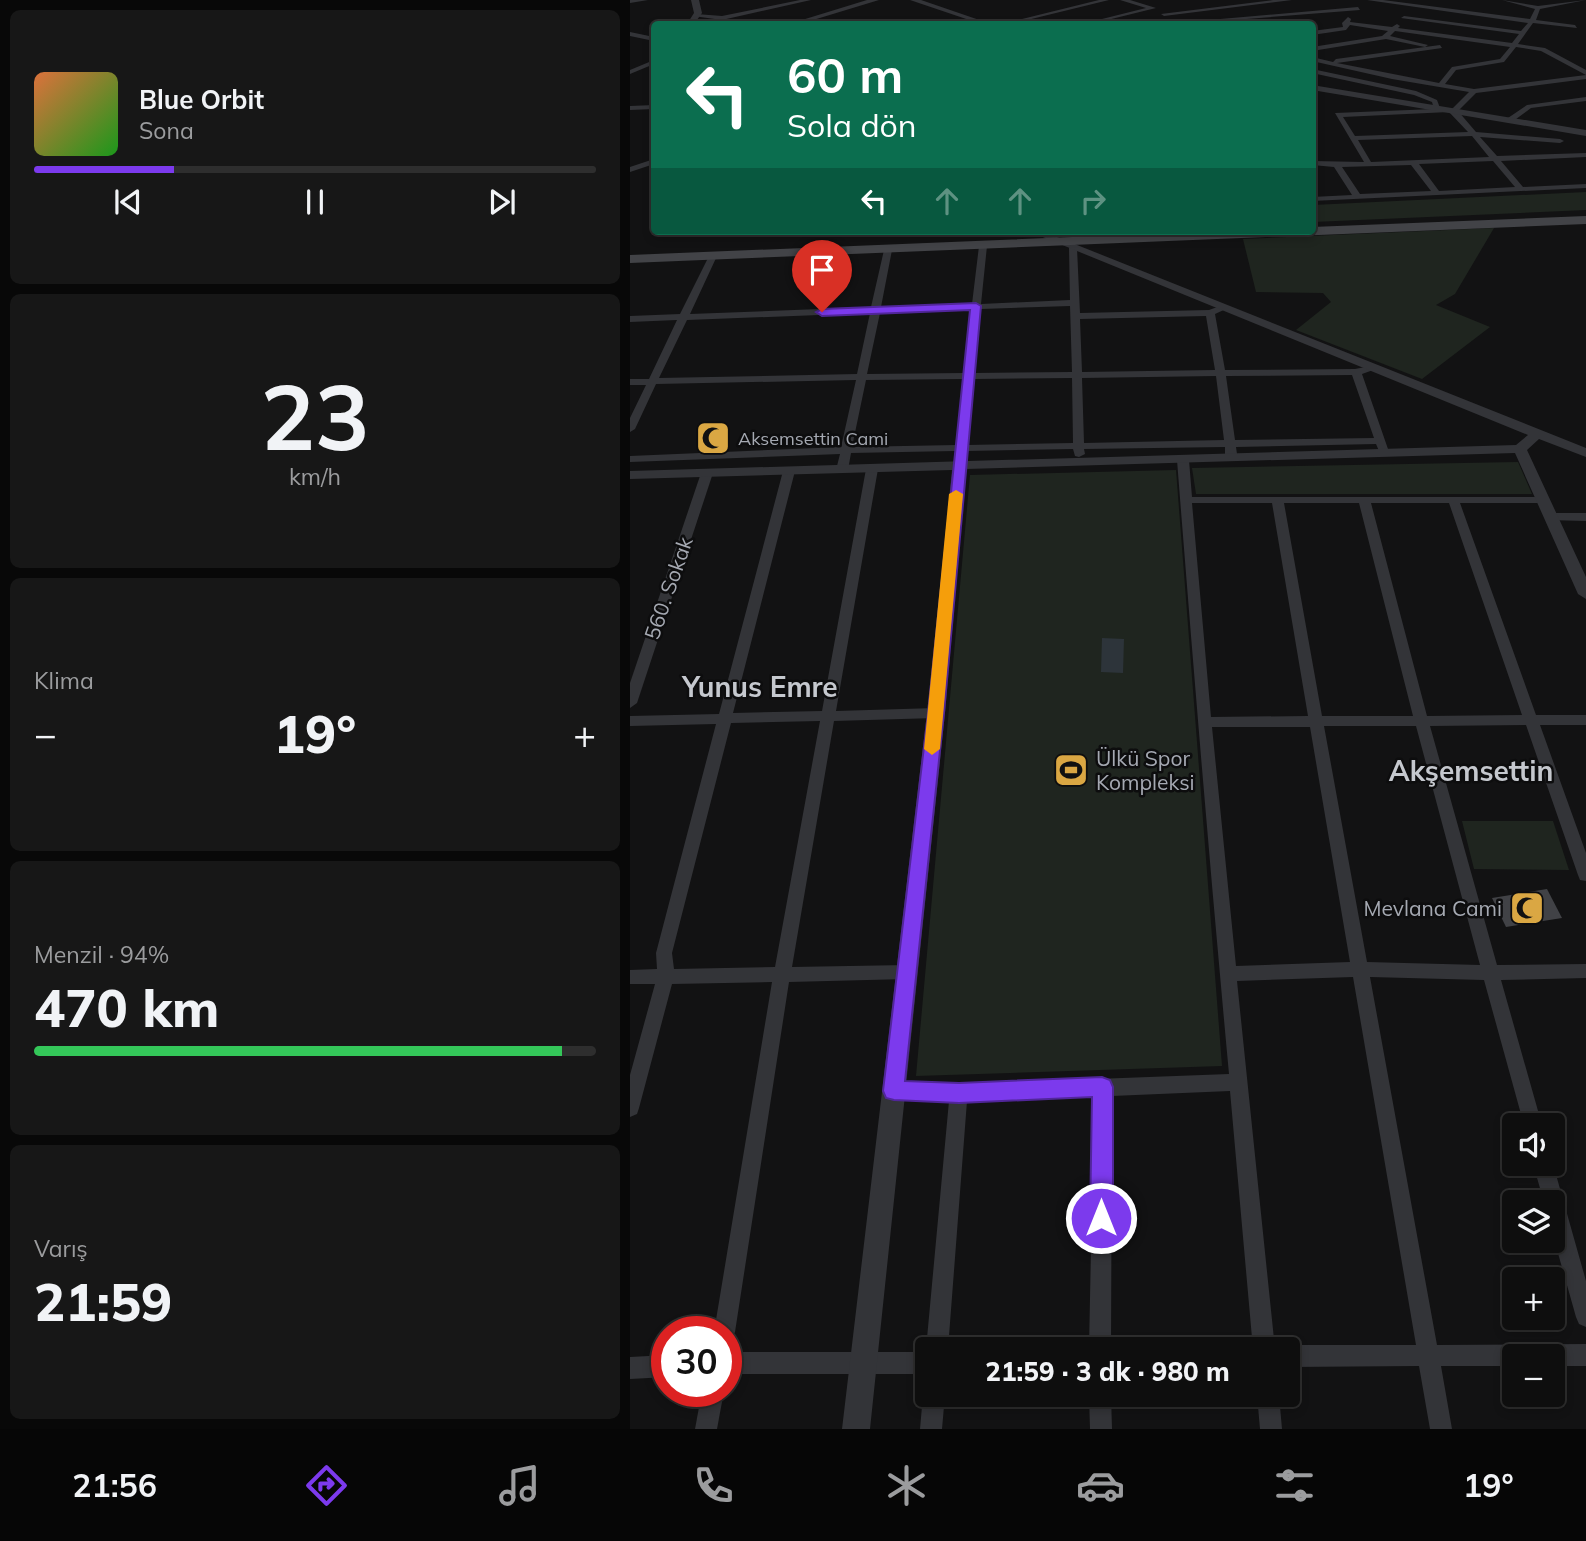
<!DOCTYPE html>
<html lang="tr">
<meta charset="utf-8">
<style>
:root{--surface:#0e0e0e;--page:#171717;--text:#f1f3f6;--muted:#9b9c9e;--line:#2e2e2e;--accent:#7c3aed}
body{margin:0;font-family:Mulish,sans-serif;background:var(--page);color:var(--text);height:100vh;display:flex;flex-direction:column;font-size:26px;white-space:nowrap}
*{box-sizing:border-box;margin:0}
p{font-size:23px;color:var(--muted)}
.icon{flex:none;width:38px;height:38px;fill:none;stroke:currentColor;stroke-width:2;stroke-linecap:round;stroke-linejoin:round}
.map{position:relative;flex:1;overflow:hidden}
.sheet{display:flex;flex-direction:column;gap:10px;padding:10px;background:#080808;width:630px}
.sheet>*{flex:none}
.top-card{position:absolute;left:21px;top:21px;width:665px;height:214px;border-radius:7px;box-shadow:0 4px 10px #0003,0 0 0 2px var(--line);background:#0b6e4f;color:#fff;overflow:hidden}
.buttons{position:absolute;left:872px;top:1113px;display:grid;gap:14px}
.buttons a{display:grid;place-items:center;width:63px;height:63px;border-radius:7px;background:var(--surface);box-shadow:0 4px 10px #0003,0 0 0 2px var(--line);font-size:35px}
.speed{position:absolute;left:21px;top:1316px;display:flex;gap:14px;font-size:35px;font-weight:700;text-align:center}
.speed>*{display:grid;place-content:center;width:91px;height:91px;border-radius:50%;background:var(--surface);box-shadow:0 4px 10px #0003,0 0 0 2px var(--line);line-height:1}
.speed .limit{border:10px solid #d22;background:#fff;color:#111}
.pin{position:absolute;display:grid;place-items:center;width:60px;height:60px;color:#fff;margin:-72px -30px;border-radius:50% 50% 50% 0;rotate:-45deg;box-shadow:0 0 7px #0007}
.pin .icon{rotate:45deg}
.me{position:absolute;width:77px;margin:-38px;rotate:0deg;stroke-linejoin:round;filter:drop-shadow(0 0 5px #0008)}
.turn{display:flex;align-items:center;gap:24px;height:147px;padding:0 21px;font-size:32px}
.turn .icon{width:91px;height:91px;stroke-width:2.5}
.turn b{display:block;font-size:49px;line-height:60px}
.lanes{display:flex;align-items:center;height:66px;padding:0 21px;background:#0003;justify-content:center;gap:35px;direction:ltr}
.lanes .off{opacity:.35}
.big{font-size:52px;font-weight:800;line-height:1.1}
.sheet .widget{flex:1;display:flex;flex-direction:column;justify-content:center;gap:10px;min-width:0;padding:0 24px;border-radius:10px;background:var(--page)}
.sheet .dial{align-items:center;gap:0}
.dial b{font-size:91px;line-height:1}
.song{display:flex;align-items:center;gap:21px}
.cover{width:84px;height:84px;border-radius:10px;background:linear-gradient(135deg,hsl(20 70% 55%),hsl(120 70% 35%))}
.played{height:7px;border-radius:4px;background:linear-gradient(90deg,var(--accent) 25%,var(--line) 25%)}
.keys{display:flex;justify-content:space-around;direction:ltr}
.heat{display:flex;justify-content:space-between;align-items:center;font-size:38px;direction:ltr}
.charge{height:10px;border-radius:5px;background:linear-gradient(90deg,#34c759 94%,var(--line) 0)}
.trip{position:absolute;left:285px;top:1337px;width:385px;height:70px;border-radius:7px;background:var(--surface);box-shadow:0 4px 10px #0003,0 0 0 2px var(--line);font-weight:800;line-height:70px;text-align:center}
.tab-bar{display:flex;height:112px;justify-content:space-around;align-items:center;background:#060606;color:var(--muted)}
.tab-bar .icon{width:49px;height:49px}
.tab-bar .active{color:var(--accent)}
.tab-bar b{font-size:32px;color:var(--text)}
main{display:flex;flex:1;min-height:0}
.map>svg:first-child{display:block}
.green{fill:#1f251f}
.water{fill:#2d343a}
.building{fill:#414246}
.lines{fill:none;stroke-linecap:round;stroke-linejoin:round}
.minor{fill:#333438;fill-rule:evenodd}
.tertiary{fill:#333438;fill-rule:evenodd}
.secondary{fill:#424347;fill-rule:evenodd}
.route{fill:#7c3aed;stroke:#51269a;stroke-width:2}
.slow{fill:#f59e0b}
.labels{text-anchor:middle;dominant-baseline:central;stroke-width:5;stroke-linejoin:round;paint-order:stroke}
.far-poi-label{font-size:18px;fill:#a5a9b2;stroke:#0d0d0e;text-anchor:start}
.street-label{font-size:21px;fill:#a5a9b2;stroke:#0d0d0e}
.poi-label{font-size:21px;fill:#a5a9b2;stroke:#0d0d0e;text-anchor:start}
.district-label{font-size:28px;font-weight:bold;fill:#c5c8ce;stroke:#0d0d0e}
</style>
<main>
<section class="sheet">
<div class="widget">
<div class="song"><i class="cover"></i><div><b>Blue Orbit</b><p>Sona</p></div></div>
<div class="played"></div>
<div class="keys"><svg class="icon" aria-label="previous" viewBox="0 0 24 24"><path d="M18 5L8 12l10 7zM5 5v14"/></svg><svg class="icon" aria-label="pause" viewBox="0 0 24 24"><path d="M8 5v14M16 5v14"/></svg><svg class="icon" aria-label="next" viewBox="0 0 24 24"><path d="M6 5l10 7-10 7zM19 5v14"/></svg></div>
</div>
<div class="widget dial"><b>23</b><p>km/h</p></div>
<div class="widget"><p>Klima</p>
<div class="heat"><a>−</a><b class="big">19°</b><a>+</a></div>
</div>
<div class="widget"><p>Menzil · 94%</p><b class="big">470 km</b><div class="charge"></div></div>
<div class="widget"><p>Varış</p><b class="big">21:59</b></div>
</section>
<div class="map">
<svg width="956" height="1429" viewBox="0 0 956 1429">
<rect width="100%" height="100%" fill="#121213"/>
<g class="green">
<polygon points="956,192 956,210 683,222 683,205"/>
<polygon points="864,228 825,294 806,305 860,327 792,379 666,330 701,302 693,293 626,292 613,239"/>
<polygon points="888,462 902,494 566,494 562,468"/>
<polygon points="546,470 592,1066 286,1076 340,475"/>
<polygon points="832,821 923,821 939,870 844,869"/>
</g>
<polygon class="water" points="472,638 494,639 493,673 471,672"/>
<g class="building">
<polygon points="97,430 98,442 68,446 67,434"/>
<polygon points="917,889 932,918 876,927 862,898"/>
</g>
<g class="lines">
<g class="minor">
<polygon points="0,0 18,0 0,3"/>
<polygon points="170,0 181,0 92,20 63,16 66,14 92,16"/>
<polygon points="469,0 479,0 381,24 372,24"/>
<polygon points="490,0 500,0 526,8 461,24 452,24 516,8"/>
<polygon points="643,0 662,0 534,16 531,14"/>
<path d="M737,0H753L900,19L905,9L872,0L908,6L956,0L910,9L906,20L945,25L947,28L903,23L888,44L915,48L956,70V79L846,93L828,111L846,132L930,139L934,141L930,143L850,137L867,156L956,153V157L871,161L893,187L956,184V188L682,201V197L722,195L704,167L682,165V161L734,162L705,113L804,109L802,102L784,95L682,73V69L786,91L807,100L810,108L822,109L839,92L762,79L682,61V57L703,62L706,59L810,45L812,48L707,63L809,83L822,67L870,59L880,47L765,31L760,36L798,45L795,47L756,39L682,51V47L752,36L758,31L720,25L716,30L682,35V31L713,27L712,23L718,17L721,19L720,22L762,27L767,24L770,26L768,28L882,43L889,34L771,18L774,16L891,31L898,23ZM886,47L911,51L956,75L844,89L815,84L826,70L874,62ZM819,112L838,132L725,136L713,117ZM842,136L859,157L741,162L728,140ZM863,161L885,187L809,191L789,164ZM781,165L801,191L730,194L712,167Z"/>
<polygon points="728,7 730,10 553,24 533,24"/>
<polygon points="0,32 24,37 24,41 0,36"/>
<polygon points="24,60 24,64 0,74 0,70"/>
<polygon points="956,97 956,101 901,108 882,122 875,120 897,105"/>
<polygon points="24,105 24,109 0,110 0,106"/>
<polygon points="21,160 24,160 24,164 0,172 0,167"/>
<path d="M353,243L357,246L351,304L440,300L439,248L443,245L447,248L450,313L579,310L593,305L598,308L585,314L595,370L725,369L746,365V369L732,374L758,449L753,452L749,451L746,444L606,447L607,454L601,457L595,454V447L454,449L455,454L449,457L445,456L443,449L336,451L335,467L329,470L323,467L325,451L221,453L218,470L212,473L206,470L210,454L0,462V456L211,447L226,380L26,384L5,429L0,432V418L16,385H0V379H19L47,320L0,322V316L50,314L80,254L87,256L60,314L241,307L254,250L258,247L262,250L251,307L342,304L349,246ZM440,306L442,372L344,373L351,309ZM341,309L334,373L237,374L250,313ZM240,313L227,374L29,378L57,320ZM576,316L585,370L452,372L450,319ZM722,375L744,438L605,440L596,376ZM586,376L594,440L454,443L452,378ZM442,378L443,443L337,445L344,379ZM333,379L326,445L222,447L236,380Z"/>
<path d="M553,457L559,460L562,497H913L919,500L913,503H830L906,715H956V725H910L956,853V881L950,880L948,875L896,725L800,726L867,965L956,964V978L871,980L912,1125H894L854,980L740,977L807,1345L956,1344V1366H922V1356H884V1366H811L822,1429H800L789,1366L658,1367V1349H650L658,1345H786L723,977L607,981L645,1349H623L600,1091L482,1096L481,1349H459L464,1096L337,1101L318,1349H298V1352L296,1349L319,1101L264,1100L258,1097L255,1091L258,1085L264,1082L329,1084L599,1074C580,869 563,665 547,460ZM562,503H642L678,716L581,717ZM654,503H729L783,716H692ZM741,503H819L892,715L797,716ZM694,726H786L850,965L737,962ZM582,727H680L720,962L606,966Z"/>
<path d="M242,466L248,469L206,711L306,708L313,713L306,718L204,721L162,967L277,965L283,967L285,972L283,977L277,979L159,982L105,1332L101,1339L96,1342V1332H84L142,982L42,984L9,1108L7,1114L0,1117V1075L25,984H0V970L27,969L26,953L86,724L0,726V716L89,714L153,471L159,468L165,471L103,713L192,711L236,469ZM190,721L145,967L44,969L42,953L101,723Z"/>
<polygon points="77,470 83,473 7,703 0,708 0,683 71,473"/>
<polygon points="921,513 956,513 956,521 917,520 917,514"/>
<polygon points="903,1164 923,1164 956,1281 956,1327 949,1324 946,1317 922,1232 922,1202 914,1202"/>
<rect x="96" y="1352" width="202" height="22"/>
<polygon points="37,1355 37,1377 0,1379 0,1357"/>
<polygon points="296,1387 298,1395 315,1395 312,1429 290,1429 293,1395"/>
<polygon points="72,1391 94,1391 87,1429 65,1429"/>
<polygon points="459,1395 481,1395 482,1429 460,1429"/>
<polygon points="627,1395 649,1395 652,1429 630,1429"/>
</g>
<g class="tertiary">
<polygon points="61,0 69,0 72,13 64,24 57,24 64,13"/>
<polygon points="237,0 249,0 170,24 159,24"/>
<polygon points="280,0 291,0 361,24 351,24"/>
<polygon points="682,85 956,130 956,136 682,90"/>
<polygon points="398,231 412,231 956,448 956,457 909,439 897,450 956,577 956,599 948,594 885,453 336,469 315,713 240,1429 212,1429 297,713 322,470 0,479 0,471 886,445 898,435"/>
</g>
<polygon class="secondary" points="956,216 956,224 0,263 0,255 592,231 682,231 682,227"/>
</g>
<polygon class="route" points="346,303 351,306 314,713 275,1081 329,1083 472,1077 480,1080 483,1087 483,1218 479,1226 471,1229 463,1226 460,1218 462,1097 329,1103 264,1100 256,1098 253,1091 298,713 340,310 192,316 186,312 192,309"/>
<polygon class="slow" points="326,490 333,494 310,749 302,755 294,749 319,494"/>
<defs>
<g id="mosque-square" transform="scale(1.75)"><rect x="-9" y="-9" width="18" height="18" rx="4" fill="#daa743" stroke="#0d0d0e"/><path d="M3.5-4.9A6 6 0 1 0 3.5 4.9A5 5 0 1 1 3.5-4.9Z" fill="#111"/></g>
<g id="stadium-square" transform="scale(1.75)"><rect x="-9" y="-9" width="18" height="18" rx="4" fill="#daa743" stroke="#0d0d0e"/><path d="M0-5a6.5 5 0 1 0 0 10a6.5 5 0 1 0 0-10ZM-3.5-1.8h7v3.6h-7Z" fill="#111"/></g>
</defs>
<g fill-rule="evenodd">
<use href="#mosque-square" x="83" y="438"/>
<use href="#stadium-square" x="441" y="770"/>
<use href="#mosque-square" x="897" y="908"/>
</g>
<g class="labels">
<g class="far-poi-label">
<text x="108" y="438">Aksemsettin Cami</text>
</g>
<g class="street-label">
<text transform="translate(38 588) rotate(-71)">560. Sokak</text>
</g>
<g class="poi-label">
<text x="466" y="758">Ülkü Spor<tspan x="466" dy="24">Kompleksi</tspan></text>
<text x="872" y="908" text-anchor="end">Mevlana Cami</text>
</g>
<g class="district-label">
<text x="130" y="686">Yunus Emre</text>
<text x="841" y="770">Akşemsettin</text>
</g>
</g>
</svg>
<div class="buttons">
<a><svg class="icon" aria-label="sound" viewBox="0 0 24 24"><path d="M4 9h4l5-4v14l-5-4H4zM17 9q2 3 0 6"/></svg></a>
<a><svg class="icon" aria-label="layers" viewBox="0 0 24 24"><path d="M12 4l9 5-9 5-9-5zM3 14l9 5 9-5"/></svg></a>
<a>+</a>
<a>−</a>
</div>
<div class="speed"><div class="limit">30</div></div>
<div class="pin" style="left:192px;top:312px;background:#d93025"><svg class="icon" aria-label="arrive" viewBox="0 0 24 24"><path d="M6 21V4h12l-3 4 3 4H6"/></svg></div>
<svg class="me" style="left:471px;top:1218px" viewBox="-20 -20 40 40"><circle r="17" fill="#7c3aed" stroke="#fff" stroke-width="3"/><path d="M0-11L8 9 0 5-8 9z" fill="#fff"/></svg>
<div class="trip">21:59 · 3 dk · 980 m</div>
<div class="top-card">
<div class="turn"><svg class="icon" aria-label="left" viewBox="0 0 24 24"><path d="M17 20v-9H6M10 6l-5 5 5 5"/></svg><div><b>60 m</b>Sola dön</div></div>
<div class="lanes"><svg class="icon" aria-label="left" viewBox="0 0 24 24"><path d="M17 20v-9H6M10 6l-5 5 5 5"/></svg><svg class="icon off" aria-label="ahead" viewBox="0 0 24 24"><path d="M12 20V5M6 11l6-6 6 6"/></svg><svg class="icon off" aria-label="ahead" viewBox="0 0 24 24"><path d="M12 20V5M6 11l6-6 6 6"/></svg><svg class="icon off" aria-label="right" viewBox="0 0 24 24"><path d="M7 20v-9h11M14 6l5 5-5 5"/></svg></div>
</div>
</div>
</main>
<nav class="tab-bar">
<b>21:56</b>
<svg class="icon active" aria-label="directions" viewBox="0 0 24 24"><path d="M12 3l9 9-9 9-9-9zM9 14v-3h6M13 9l2 2-2 2"/></svg>
<svg class="icon" aria-label="music" viewBox="0 0 24 24"><path d="M9 18V5l10-2v13"/><circle cx="6" cy="18" r="3"/><circle cx="16" cy="16" r="3"/></svg>
<svg class="icon" aria-label="phone" viewBox="0 0 24 24"><path d="M5 4h4l2 5-3 2q2 4 5 5l2-3 5 2v4C11 20 4 13 5 4z"/></svg>
<svg class="icon" aria-label="climate" viewBox="0 0 24 24"><path d="M12 3v18M4 7l16 10M4 17L20 7"/></svg>
<svg class="icon" aria-label="car" viewBox="0 0 24 24"><path d="M5 17H2v-5l4-1 3-4h7l3 4 3 1v5h-3M9 17h6M6 11h13"/><circle cx="7" cy="17" r="2"/><circle cx="17" cy="17" r="2"/></svg>
<svg class="icon" aria-label="filters" viewBox="0 0 24 24"><path d="M4 7h16M4 17h16"/><circle cx="9" cy="7" r="2"/><circle cx="15" cy="17" r="2"/></svg>
<b>19°</b>
</nav>
